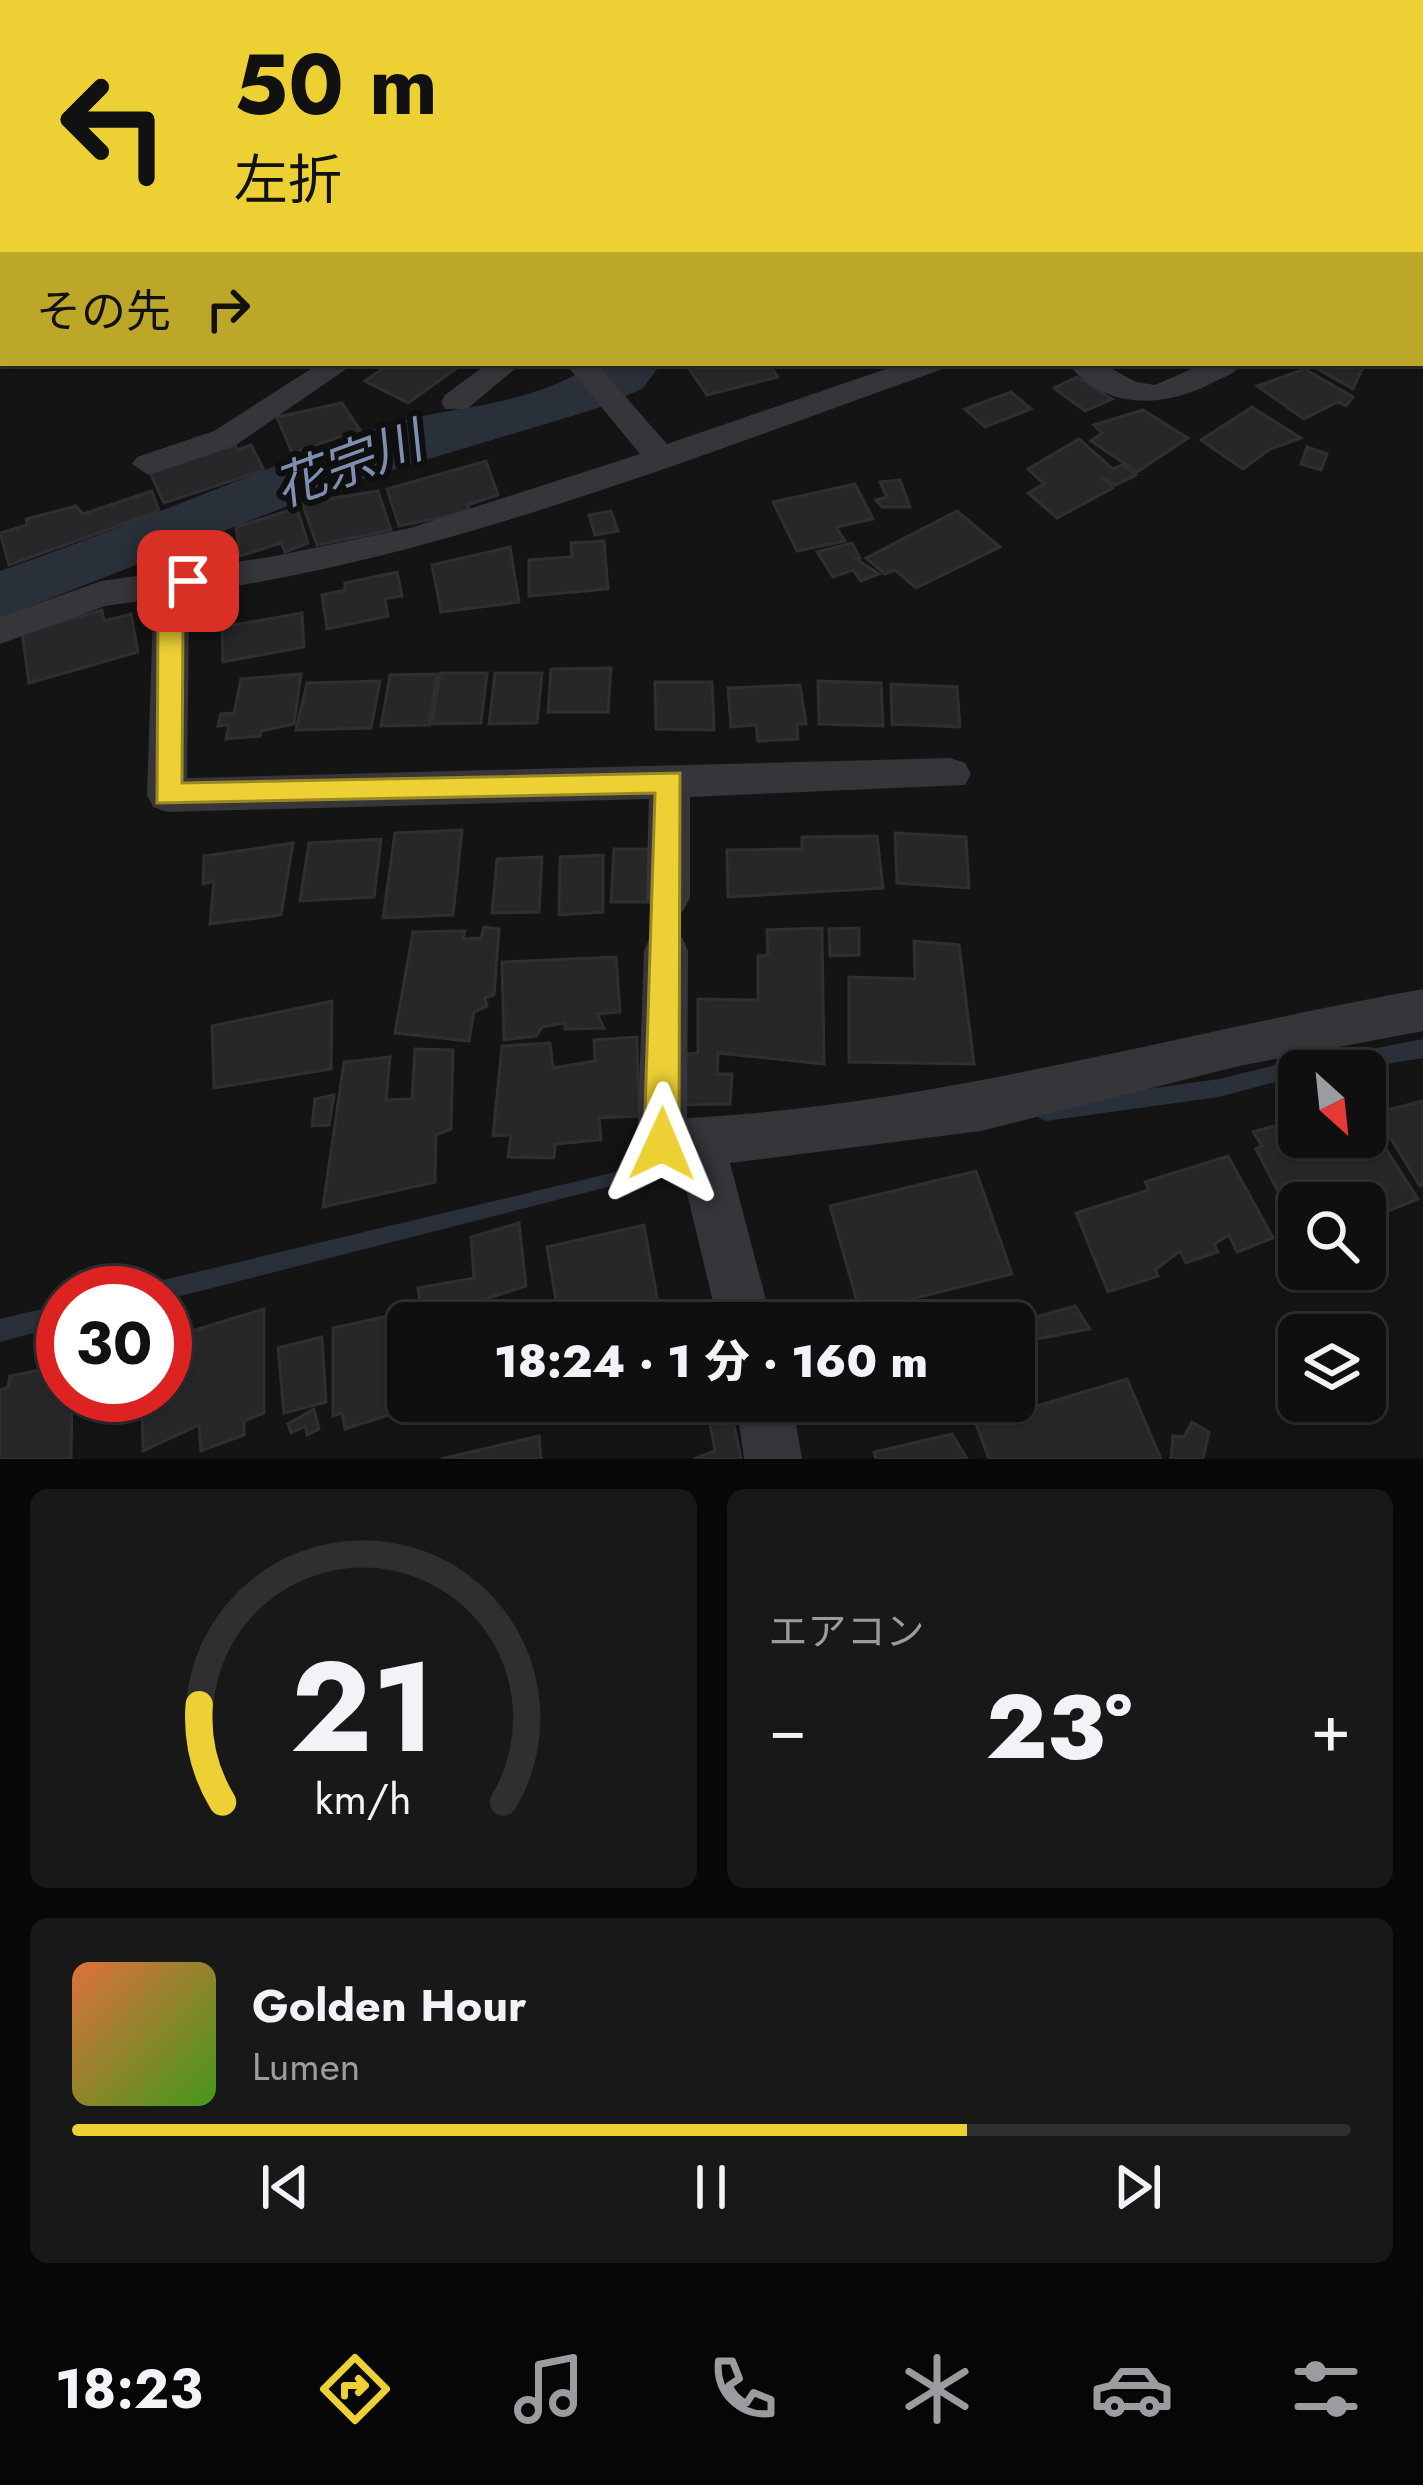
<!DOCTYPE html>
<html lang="ja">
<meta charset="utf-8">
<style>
:root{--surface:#0f0f10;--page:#181819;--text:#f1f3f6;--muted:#9b9c9f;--line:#2f2f30;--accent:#edd134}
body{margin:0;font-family:Jost,"Noto Sans JP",sans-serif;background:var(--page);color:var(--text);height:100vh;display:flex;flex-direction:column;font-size:45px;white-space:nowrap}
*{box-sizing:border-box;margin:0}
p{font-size:39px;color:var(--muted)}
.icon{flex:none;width:66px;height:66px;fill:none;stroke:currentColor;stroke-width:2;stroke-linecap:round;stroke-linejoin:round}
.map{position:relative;height:1459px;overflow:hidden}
.panel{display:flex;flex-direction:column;gap:30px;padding:30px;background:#080809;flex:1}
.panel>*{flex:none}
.top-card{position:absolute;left:0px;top:0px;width:1425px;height:366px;box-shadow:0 3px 9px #0004,0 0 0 3px var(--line);background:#edd134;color:#111;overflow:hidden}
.needle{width:78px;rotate:153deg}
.buttons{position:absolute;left:1278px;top:1050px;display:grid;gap:24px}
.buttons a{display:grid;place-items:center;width:108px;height:108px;border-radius:18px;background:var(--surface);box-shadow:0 3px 9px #0004,0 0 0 3px var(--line);font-size:60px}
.speed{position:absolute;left:36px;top:1266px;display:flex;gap:24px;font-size:60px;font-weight:700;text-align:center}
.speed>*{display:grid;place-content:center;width:156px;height:156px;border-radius:50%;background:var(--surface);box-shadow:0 3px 9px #0004,0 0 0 3px var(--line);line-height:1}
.speed .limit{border:18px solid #d22;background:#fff;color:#111}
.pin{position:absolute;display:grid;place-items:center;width:102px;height:102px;color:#fff;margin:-51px;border-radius:24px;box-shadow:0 6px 18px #0006}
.me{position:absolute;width:132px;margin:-66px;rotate:1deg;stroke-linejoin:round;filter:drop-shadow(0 0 9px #0008)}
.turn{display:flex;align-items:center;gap:42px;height:252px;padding:0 36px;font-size:54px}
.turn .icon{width:156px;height:156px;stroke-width:2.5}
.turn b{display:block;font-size:84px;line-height:102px}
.then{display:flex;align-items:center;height:114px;padding:0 36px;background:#0003;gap:24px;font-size:45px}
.big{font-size:90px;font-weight:800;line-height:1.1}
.panel .tile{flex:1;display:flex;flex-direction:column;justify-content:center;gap:18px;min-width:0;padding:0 42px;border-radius:18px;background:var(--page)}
.panel .dial{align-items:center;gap:0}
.dial svg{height:312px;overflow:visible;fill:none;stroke:var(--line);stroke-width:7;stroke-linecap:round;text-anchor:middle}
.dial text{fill:var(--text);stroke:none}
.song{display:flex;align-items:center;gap:36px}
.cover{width:144px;height:144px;border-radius:18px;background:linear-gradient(135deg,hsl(20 70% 55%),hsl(100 70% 35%))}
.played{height:12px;border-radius:6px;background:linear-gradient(90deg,var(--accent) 70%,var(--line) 70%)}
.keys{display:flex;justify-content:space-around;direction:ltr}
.heat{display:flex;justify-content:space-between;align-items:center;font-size:66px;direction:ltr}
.panel .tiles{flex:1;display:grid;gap:30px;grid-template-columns:1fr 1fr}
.tile:last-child{grid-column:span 2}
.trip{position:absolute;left:387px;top:1302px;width:648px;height:120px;border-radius:18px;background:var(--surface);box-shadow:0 3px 9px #0004,0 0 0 3px var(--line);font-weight:800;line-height:120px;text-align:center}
.tab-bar{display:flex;height:192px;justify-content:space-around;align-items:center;background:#060606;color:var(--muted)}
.tab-bar .icon{width:84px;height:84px}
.tab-bar .selected{color:var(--accent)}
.tab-bar b{font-size:54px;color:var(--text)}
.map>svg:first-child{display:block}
.water{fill:#2a3039}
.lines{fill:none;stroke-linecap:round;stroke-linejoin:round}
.stream{fill:#2a3039;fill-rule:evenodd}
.building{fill:#272729;stroke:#2f2e31;stroke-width:3}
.lane{fill:#35353a;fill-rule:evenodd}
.street{fill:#35353a;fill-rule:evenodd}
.secondary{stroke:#43434a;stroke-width:54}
.route{fill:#edd134;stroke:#9a8822;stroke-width:3}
.labels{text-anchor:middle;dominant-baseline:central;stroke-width:12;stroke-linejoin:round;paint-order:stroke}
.water-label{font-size:51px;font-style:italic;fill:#7d8fb0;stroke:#0f0f10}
</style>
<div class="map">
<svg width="1423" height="1459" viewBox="0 0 1423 1459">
<rect width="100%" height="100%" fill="#141415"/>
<g class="water">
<path d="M594,363H662L642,389L595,409L339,486L0,618V571C124,528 245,476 368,431C444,403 526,411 594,363Z"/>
<polygon points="1423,1039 1423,1058 1343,1071 1299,1071 1299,1078 1271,1083 1268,1069"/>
<polygon points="674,1158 674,1170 165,1300 165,1293 109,1293"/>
<polygon points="63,1304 63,1325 0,1342 0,1319"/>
</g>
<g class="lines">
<g class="stream">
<polygon points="131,0 141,0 137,3 127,3"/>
<polygon points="625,0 635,0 632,3 622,3"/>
<polygon points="1405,0 1416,0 1411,3 1400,3"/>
<polygon points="1422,42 1423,43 1423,49 1422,48"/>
<polygon points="1423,77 1423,84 1422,85 1422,78"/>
<rect x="1422" y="188" width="1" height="7"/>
<polygon points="3,247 3,256 0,257 0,248"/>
<polygon points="3,294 3,302 0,302 0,295"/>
<polygon points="1288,1062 1294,1065 1297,1071 1294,1077 1219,1097 1046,1121 1039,1118 1037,1112 1039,1106 1046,1103 1219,1079"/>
</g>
</g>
<g class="building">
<polygon points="391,363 464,363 408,403 365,381"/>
<polygon points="698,363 768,363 778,377 707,395 687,366"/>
<polygon points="1307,363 1365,363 1353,389"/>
<polygon points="1305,369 1353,397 1346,406 1338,402 1304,419 1257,386"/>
<polygon points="1077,377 1112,399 1085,411 1054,388"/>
<polygon points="1011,392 1031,409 985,427 965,409"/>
<polygon points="342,403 360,430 292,453 277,417"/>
<polygon points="1252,407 1301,438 1270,449 1243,469 1201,440"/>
<polygon points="1143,410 1188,438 1137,472 1091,441 1102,433 1094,425"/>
<polygon points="1079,439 1113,469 1122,465 1136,475 1116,485 1102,478 1113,488 1057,518 1028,493 1044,484 1028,469"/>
<polygon points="235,445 237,450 251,445 264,470 164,503 150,473"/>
<polygon points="1307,447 1327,454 1321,470 1301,464"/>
<polygon points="486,461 498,495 467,505 471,511 399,526 387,489"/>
<polygon points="900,480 910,507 882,507 876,500 887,497 880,482"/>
<polygon points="855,484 873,519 836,527 845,541 797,551 773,502"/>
<polygon points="152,491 159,511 9,565 0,533 27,525 26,519 76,506 83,514"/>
<polygon points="378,491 391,530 317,545 302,503"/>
<polygon points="297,508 308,543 285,552 281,543 240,556 236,527"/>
<polygon points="611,511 618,531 595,535 589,515"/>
<polygon points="957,511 1000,547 916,588 895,570 885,574 866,558"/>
<polygon points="604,541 608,589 529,596 529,560 572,557 571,543"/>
<polygon points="852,543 860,558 856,559 879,574 861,581 853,570 833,577 817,552"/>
<polygon points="510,547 519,602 441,612 432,565"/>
<polygon points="397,572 402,596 385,599 388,616 327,629 322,595 345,590 345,583"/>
<polygon points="102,610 104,621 131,614 138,652 29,683 22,633"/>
<polygon points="302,613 304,647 223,662 222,627"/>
<polygon points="611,668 608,712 548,712 551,669"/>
<polygon points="440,673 487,673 481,723 432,724"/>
<polygon points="495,673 542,673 537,723 489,724"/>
<polygon points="301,674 294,724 261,731 260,736 226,739 229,725 218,726 221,714 234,713 241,679"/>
<polygon points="437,674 429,725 381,726 390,675"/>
<polygon points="380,681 371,728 296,730 307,683"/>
<polygon points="818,681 881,683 883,726 819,724"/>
<polygon points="655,682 712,682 714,730 656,729"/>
<polygon points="891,684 957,687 960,727 892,724"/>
<polygon points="800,685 806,724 797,724 798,739 758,741 756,725 731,727 728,688"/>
<polygon points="462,830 453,915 383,918 395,833"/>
<polygon points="895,833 966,837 969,888 897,883"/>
<polygon points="877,836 883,888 728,897 727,850 802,849 802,837"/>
<polygon points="381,839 374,897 300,901 309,843"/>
<polygon points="293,843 281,915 210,924 214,881 203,884 204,856"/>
<polygon points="614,849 651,849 650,902 611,902"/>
<polygon points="603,855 603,912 559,915 560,857"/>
<polygon points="542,857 539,912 492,913 497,859"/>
<polygon points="484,927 499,929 494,995 485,998 487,1006 474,1012 469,1041 395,1033 413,932 465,931 463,939 481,938"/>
<polygon points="822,928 824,1064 718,1053 717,1074 732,1074 730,1104 677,1105 678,1055 698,1053 698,999 758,1000 758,956 768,955 767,930"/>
<polygon points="859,928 859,955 830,956 829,929"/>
<polygon points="914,941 959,945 974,1064 849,1062 849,977 915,979"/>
<polygon points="616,957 620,1012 597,1014 604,1028 565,1029 565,1023 542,1027 536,1036 504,1040 502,962"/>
<polygon points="332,1001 331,1069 214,1088 212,1026"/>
<polygon points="637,1037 639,1116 599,1118 601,1140 555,1144 554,1158 508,1157 511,1135 493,1136 502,1046 550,1043 553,1068 595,1061 594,1040"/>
<polygon points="415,1049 453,1050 451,1129 436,1135 435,1182 323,1207 344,1062 390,1057 386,1100 412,1099"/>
<polygon points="334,1095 329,1125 312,1126 315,1099"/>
<polygon points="1423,1101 1423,1185 1420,1186 1375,1113"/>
<polygon points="1365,1116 1418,1199 1365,1220 1365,1203 1299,1203 1299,1232 1256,1149 1262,1146 1253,1132 1299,1119 1299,1137 1365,1137"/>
<polygon points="1228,1156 1273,1238 1237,1252 1229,1235 1214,1244 1218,1252 1186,1263 1180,1251 1155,1270 1158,1276 1108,1292 1076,1213 1149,1190 1145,1182"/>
<polygon points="976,1171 1012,1274 860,1312 830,1206"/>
<polygon points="519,1223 526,1286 473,1303 476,1323 408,1323 408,1401 432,1401 345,1429 342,1413 333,1416 333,1328 421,1309 418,1288 474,1278 471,1237"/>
<polygon points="644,1225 661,1320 560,1323 547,1247"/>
<polygon points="1075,1306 1090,1329 1031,1340 1025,1320"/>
<polygon points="264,1309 264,1413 244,1421 244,1435 201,1451 199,1425 143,1451 142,1395 165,1395 165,1339"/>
<polygon points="322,1337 326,1402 284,1413 278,1348"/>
<polygon points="63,1365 63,1395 72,1395 71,1459 0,1459 0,1390 8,1387 10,1376"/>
<polygon points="1127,1379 1161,1459 989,1459 976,1424"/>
<polygon points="729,1401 741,1459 694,1459 715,1451 706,1402"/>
<polygon points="314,1409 319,1429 307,1435 305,1426 291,1433 288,1424"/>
<polygon points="1192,1422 1209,1432 1203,1459 1171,1459 1173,1436 1184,1437"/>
<polygon points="952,1434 967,1459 876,1459 874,1452"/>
<polygon points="539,1436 541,1459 441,1459"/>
</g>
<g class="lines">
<g class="lane">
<polygon points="439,0 456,0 460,3 443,3"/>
<polygon points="506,0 512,1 514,3 501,3"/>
<polygon points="546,0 561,0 543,3"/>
<polygon points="1416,0 1423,0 1423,5 1412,3"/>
</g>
<g class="street">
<polygon points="752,0 785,0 787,3 754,3"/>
<polygon points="1364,0 1389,0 1391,3 1366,3"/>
<rect x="1422" y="13" width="1" height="12"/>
<polygon points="320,363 355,363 236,445 148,475 132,464 137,457 214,431"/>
<polygon points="488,363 522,363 467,409 445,409 441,402 445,395"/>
<path d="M565,363H596L667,444L903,363H947L943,369C698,456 458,553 200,592L189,615L187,778L951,758L965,763L971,774L965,785L690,797V898L683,911L668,917L653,911L646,898L649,799L167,812L153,807L147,795L153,615L162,598L105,606L0,644V617L101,581L270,557L410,528L640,454Z"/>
<path d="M1067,363H1102L1136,382L1155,385L1205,363H1244C1236,373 1224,377 1212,383C1163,408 1106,411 1067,363Z"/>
<path d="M666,931L682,937L688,951L687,1118C937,1105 1178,1033 1423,989V1031L1239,1066L981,1131L730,1163L772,1323H718L681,1168L662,1169L645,1161L637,1144L644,951L650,937Z"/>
<polygon points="736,1401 792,1401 802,1459 744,1459"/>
</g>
<g class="secondary">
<polyline points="235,3 244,0"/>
<polyline points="0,82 3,81"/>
</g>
</g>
<polygon class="route" points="188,572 200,581 183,615 182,783 680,773 679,1144 674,1156 662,1161 649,1156 644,1144 655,793 157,803 158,615 179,575"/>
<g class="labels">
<g class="water-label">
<text transform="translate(348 464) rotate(-20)">花宗川</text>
</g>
</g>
</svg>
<div class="buttons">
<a><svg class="needle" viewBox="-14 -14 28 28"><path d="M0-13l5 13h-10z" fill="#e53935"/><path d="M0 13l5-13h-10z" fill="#9b9c9f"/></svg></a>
<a><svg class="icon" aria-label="search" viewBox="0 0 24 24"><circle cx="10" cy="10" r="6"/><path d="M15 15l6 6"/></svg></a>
<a><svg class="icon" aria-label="layers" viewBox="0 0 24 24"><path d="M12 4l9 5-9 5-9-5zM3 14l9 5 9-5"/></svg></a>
</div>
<div class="speed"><div class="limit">30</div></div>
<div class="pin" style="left:188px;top:581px;background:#d93025"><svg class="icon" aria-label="arrive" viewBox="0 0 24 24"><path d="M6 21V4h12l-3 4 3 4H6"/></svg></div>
<svg class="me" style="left:662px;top:1144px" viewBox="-20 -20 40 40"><path d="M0-17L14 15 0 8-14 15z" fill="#edd134" stroke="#fff" stroke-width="4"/></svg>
<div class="trip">18:24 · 1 分 · 160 m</div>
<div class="top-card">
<div class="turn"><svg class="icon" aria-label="left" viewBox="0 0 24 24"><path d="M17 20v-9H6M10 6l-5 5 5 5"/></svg><div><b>50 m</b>左折</div></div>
<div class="then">その先<svg class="icon" aria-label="right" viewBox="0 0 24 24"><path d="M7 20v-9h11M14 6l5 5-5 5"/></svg></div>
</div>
</div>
<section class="panel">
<div class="tiles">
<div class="tile dial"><svg viewBox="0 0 100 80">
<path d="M14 69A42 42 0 1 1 86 69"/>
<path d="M14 69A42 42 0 0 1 8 44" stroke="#edd134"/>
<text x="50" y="56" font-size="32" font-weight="700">21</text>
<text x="50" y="72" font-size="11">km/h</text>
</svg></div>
<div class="tile"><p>エアコン</p>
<div class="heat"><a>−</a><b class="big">23°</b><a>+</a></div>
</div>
<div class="tile">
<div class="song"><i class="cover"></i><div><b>Golden Hour</b><p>Lumen</p></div></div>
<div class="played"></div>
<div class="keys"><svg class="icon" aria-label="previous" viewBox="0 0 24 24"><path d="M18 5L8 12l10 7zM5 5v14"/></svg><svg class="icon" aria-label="pause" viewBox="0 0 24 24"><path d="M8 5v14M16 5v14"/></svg><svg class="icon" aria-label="next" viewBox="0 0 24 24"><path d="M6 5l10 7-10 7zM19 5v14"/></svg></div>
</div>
</div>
</section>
<nav class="tab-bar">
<b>18:23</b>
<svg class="icon selected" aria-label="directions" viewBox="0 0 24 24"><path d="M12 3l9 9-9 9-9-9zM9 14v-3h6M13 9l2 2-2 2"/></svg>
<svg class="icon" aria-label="music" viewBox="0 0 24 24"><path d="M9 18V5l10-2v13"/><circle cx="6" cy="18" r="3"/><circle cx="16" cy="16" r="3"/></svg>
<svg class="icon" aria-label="phone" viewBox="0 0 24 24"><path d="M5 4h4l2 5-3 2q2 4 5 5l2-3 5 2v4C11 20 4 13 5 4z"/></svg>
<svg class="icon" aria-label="climate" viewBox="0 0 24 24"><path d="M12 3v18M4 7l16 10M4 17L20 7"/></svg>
<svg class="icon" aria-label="car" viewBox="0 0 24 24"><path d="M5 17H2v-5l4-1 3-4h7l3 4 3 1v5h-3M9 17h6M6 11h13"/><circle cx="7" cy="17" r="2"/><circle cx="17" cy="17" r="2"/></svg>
<svg class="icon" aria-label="filters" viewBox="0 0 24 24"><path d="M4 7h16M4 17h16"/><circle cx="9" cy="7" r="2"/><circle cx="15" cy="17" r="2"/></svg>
</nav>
